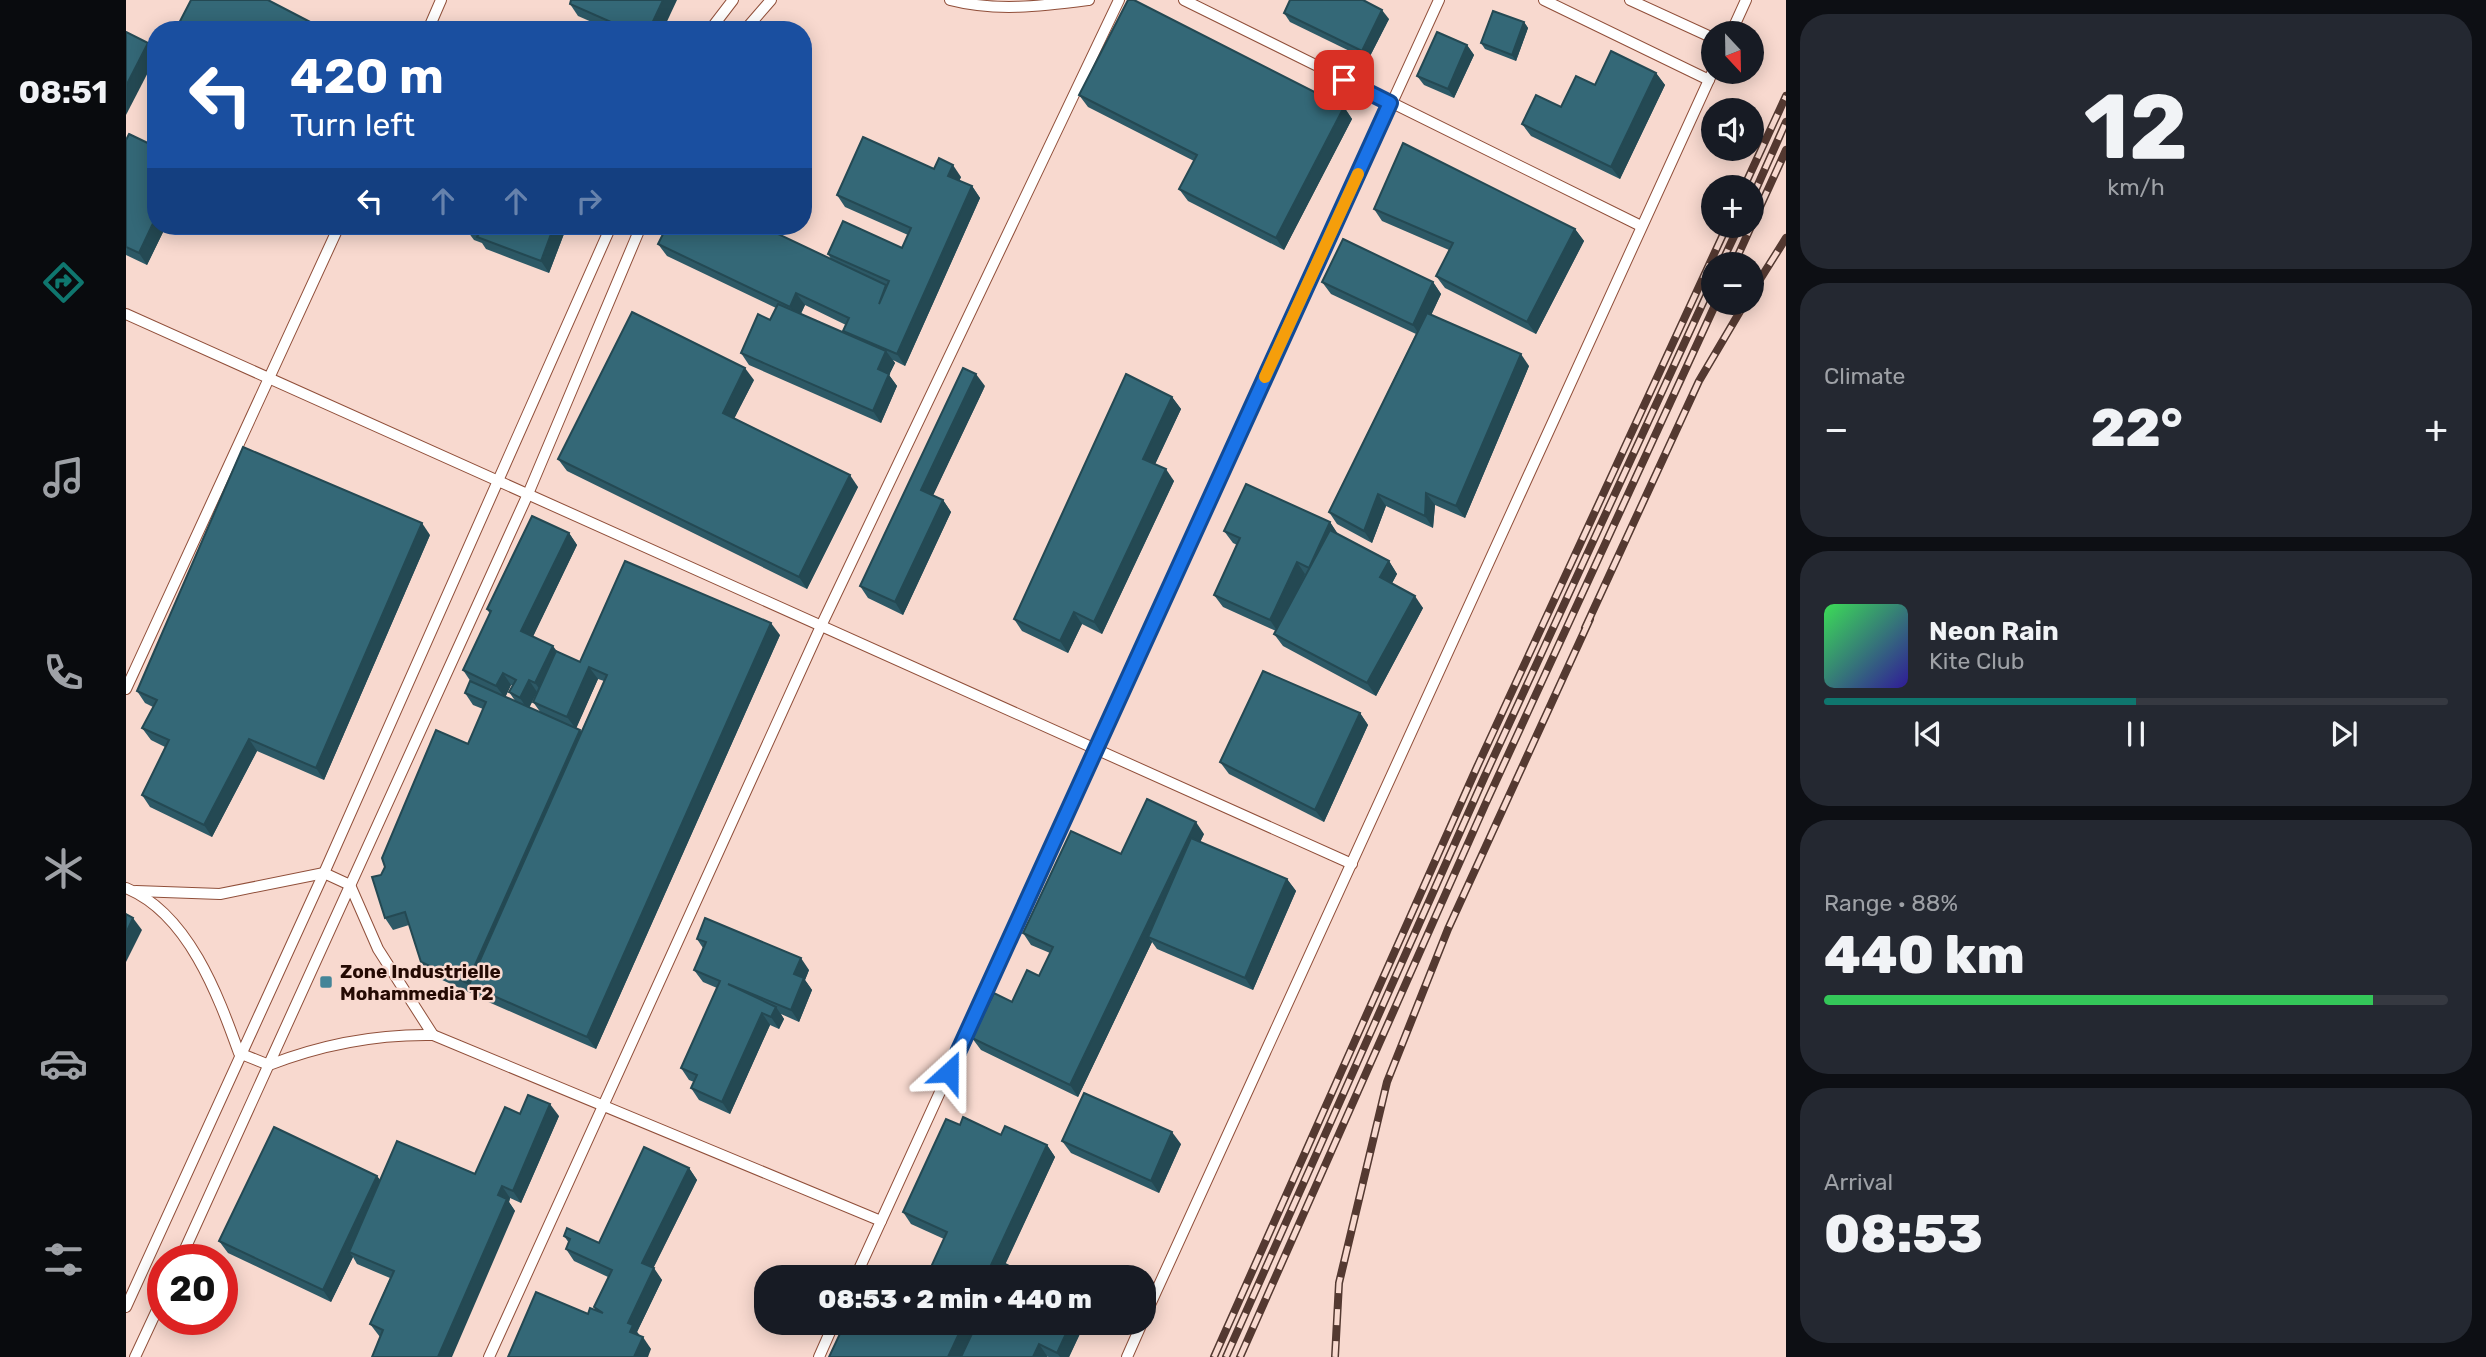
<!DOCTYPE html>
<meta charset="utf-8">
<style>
:root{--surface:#171b24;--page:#242831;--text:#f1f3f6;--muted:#9ea1a6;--line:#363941;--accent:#0f766e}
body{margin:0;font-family:Rubik,sans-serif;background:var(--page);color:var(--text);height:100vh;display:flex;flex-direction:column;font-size:26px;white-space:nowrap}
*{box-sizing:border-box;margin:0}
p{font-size:23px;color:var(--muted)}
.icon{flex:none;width:38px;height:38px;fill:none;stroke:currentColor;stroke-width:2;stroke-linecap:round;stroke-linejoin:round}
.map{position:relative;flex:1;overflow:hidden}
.panel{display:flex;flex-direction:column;gap:14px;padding:14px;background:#0d0f14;width:700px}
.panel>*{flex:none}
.top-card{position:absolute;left:21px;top:21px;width:665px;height:214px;border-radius:28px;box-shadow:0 4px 18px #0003;background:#1a4fa0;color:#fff;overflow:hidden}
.needle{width:46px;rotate:158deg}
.fabs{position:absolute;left:1575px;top:21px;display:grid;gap:14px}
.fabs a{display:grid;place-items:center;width:63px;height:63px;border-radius:50%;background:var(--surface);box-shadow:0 4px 18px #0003;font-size:35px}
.speed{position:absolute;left:21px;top:1244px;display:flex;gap:14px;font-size:35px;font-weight:700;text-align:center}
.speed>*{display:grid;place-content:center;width:91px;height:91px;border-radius:50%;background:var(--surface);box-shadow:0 4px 18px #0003;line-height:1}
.speed .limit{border:10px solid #d22;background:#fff;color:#111}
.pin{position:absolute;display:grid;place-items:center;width:60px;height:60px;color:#fff;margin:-30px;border-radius:14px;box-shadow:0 4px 10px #0006}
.me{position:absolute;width:77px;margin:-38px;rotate:24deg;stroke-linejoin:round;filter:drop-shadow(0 0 5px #0008)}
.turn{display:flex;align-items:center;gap:24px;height:147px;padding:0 28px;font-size:32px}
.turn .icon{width:91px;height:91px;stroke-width:2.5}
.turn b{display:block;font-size:49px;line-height:60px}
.lanes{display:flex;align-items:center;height:66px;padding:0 28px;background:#0003;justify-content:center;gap:35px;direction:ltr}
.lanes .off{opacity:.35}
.big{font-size:52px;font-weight:800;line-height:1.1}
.panel .card{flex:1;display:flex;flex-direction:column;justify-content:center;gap:10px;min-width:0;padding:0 24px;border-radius:28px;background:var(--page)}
.panel .dial{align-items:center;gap:0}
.dial b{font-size:91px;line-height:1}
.song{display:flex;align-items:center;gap:21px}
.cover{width:84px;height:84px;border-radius:10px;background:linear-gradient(135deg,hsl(130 70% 55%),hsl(250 70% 35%))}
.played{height:7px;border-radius:4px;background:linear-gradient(90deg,var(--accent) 50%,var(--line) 50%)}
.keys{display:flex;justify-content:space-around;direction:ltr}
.heat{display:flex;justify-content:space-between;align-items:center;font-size:38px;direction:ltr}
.charge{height:10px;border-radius:5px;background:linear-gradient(90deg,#34c759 88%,var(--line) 0)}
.trip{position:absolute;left:628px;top:1265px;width:402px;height:70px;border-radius:28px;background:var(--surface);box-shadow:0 4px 18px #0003;font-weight:800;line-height:70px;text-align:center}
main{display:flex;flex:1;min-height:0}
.dock{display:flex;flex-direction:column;width:126px;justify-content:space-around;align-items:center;background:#090b0e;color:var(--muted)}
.dock .icon{width:49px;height:49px}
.dock .on{color:var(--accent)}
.dock b{font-size:32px;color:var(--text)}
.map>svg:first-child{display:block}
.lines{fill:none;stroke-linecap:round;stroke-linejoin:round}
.lane-casing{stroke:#904f3a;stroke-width:12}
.lane{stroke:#fff;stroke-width:10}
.rail-casing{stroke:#543931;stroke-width:8}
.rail{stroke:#f8d9cf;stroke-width:5;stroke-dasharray:16;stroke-linecap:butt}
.wall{fill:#2d5966;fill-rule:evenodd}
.shaded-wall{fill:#244953}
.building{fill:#346877;stroke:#244953;stroke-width:2}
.route-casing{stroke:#114b97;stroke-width:18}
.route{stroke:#1a73e8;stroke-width:12}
.slow{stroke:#f59e0b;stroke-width:12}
.poi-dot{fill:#448598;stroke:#f8d9cf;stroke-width:2.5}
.labels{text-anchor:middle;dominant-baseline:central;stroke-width:5;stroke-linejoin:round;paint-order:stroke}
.poi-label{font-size:19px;font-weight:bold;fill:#240a03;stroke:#f8d9cf;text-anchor:start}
</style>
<main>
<nav class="dock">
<b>08:51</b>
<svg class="icon on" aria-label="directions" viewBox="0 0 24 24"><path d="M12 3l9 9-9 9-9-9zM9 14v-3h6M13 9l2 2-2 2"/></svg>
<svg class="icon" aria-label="music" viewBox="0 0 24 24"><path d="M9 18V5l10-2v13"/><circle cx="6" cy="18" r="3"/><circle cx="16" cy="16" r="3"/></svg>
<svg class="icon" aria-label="phone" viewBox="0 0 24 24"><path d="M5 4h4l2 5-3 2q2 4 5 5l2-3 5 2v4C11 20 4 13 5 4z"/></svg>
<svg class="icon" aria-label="climate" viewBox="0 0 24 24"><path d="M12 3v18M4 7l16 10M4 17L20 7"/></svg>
<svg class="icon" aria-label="car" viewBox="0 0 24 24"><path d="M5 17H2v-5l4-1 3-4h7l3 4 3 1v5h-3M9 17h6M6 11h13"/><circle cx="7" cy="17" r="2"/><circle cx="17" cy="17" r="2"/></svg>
<svg class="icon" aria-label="filters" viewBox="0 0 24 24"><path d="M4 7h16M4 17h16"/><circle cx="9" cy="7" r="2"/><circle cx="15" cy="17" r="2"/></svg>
</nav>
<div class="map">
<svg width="1660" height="1357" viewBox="0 0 1660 1357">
<rect width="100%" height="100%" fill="#f8d9cf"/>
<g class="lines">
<g class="lane-casing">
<g id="lane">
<path d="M824,0C870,12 916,6 963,0"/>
<polyline points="1058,0 1515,226"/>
<polyline points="1418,0 1583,80"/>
<polyline points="1504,0 1587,38"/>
<polyline points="302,30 315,0"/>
<polyline points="584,30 607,0"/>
<polyline points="619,30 645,0"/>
<polyline points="1605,33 1620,0"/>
<polyline points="0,314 1226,864"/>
<polyline points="0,689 213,226"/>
<path d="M0,888C62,913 92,995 113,1053L143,1065C197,1044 249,1034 307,1035L755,1221"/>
<polyline points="10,891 94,894 198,873 224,885 252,949 307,1035"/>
<polyline points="54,1260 402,494 515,226"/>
<polyline points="729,1278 1313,0"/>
<polyline points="0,1307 198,873 485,226"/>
<polyline points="1018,1318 1587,71"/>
<polyline points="9,1357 37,1297"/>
<polyline points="363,1357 695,626 993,0"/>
<polyline points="693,1357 708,1323"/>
<polyline points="1001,1357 1016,1323"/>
</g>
</g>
<use href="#lane" class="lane"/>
<g class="rail-casing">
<g id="rail">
<polyline points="1618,187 1660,96"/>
<polyline points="1626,198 1660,122"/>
<polyline points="1595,264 1613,226"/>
<polyline points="1608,264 1660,150"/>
<polyline points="1626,292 1660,238"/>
<polyline points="1459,628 1573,381 1619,303"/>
<polyline points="1088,1357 1351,767 1601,226"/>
<polyline points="1100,1357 1358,778 1587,281"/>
<polyline points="1114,1357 1359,805 1590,303"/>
<polyline points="1209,1357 1213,1283 1261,1082 1322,929 1464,619"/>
</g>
</g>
<use href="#rail" class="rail"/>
</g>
<g class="wall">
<polygon points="444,4 537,30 484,30 452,16"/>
<polygon points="1158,13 1263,19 1242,60 1164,22"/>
<polygon points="1398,22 1402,28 1390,61 1359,49 1355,43"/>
<polygon points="1341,45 1348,55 1328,98 1298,85 1291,76"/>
<polygon points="1530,73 1539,85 1494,179 1405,136 1396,124 1435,107 1469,85"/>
<polygon points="953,95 1218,107 1226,119 1158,250 1062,201 1053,189 1068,161 962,107"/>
<polygon points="0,140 30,226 40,226 21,265 0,255"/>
<path d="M808,169L835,177L833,181L846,186L854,198L779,366L767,360L769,363L763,375L771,386L755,423L623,365L615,353L644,320L650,308L541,256L532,244L705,259L702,254L776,248L782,235L719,207L711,195ZM679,305L720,325L717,331L719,333L675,314Z"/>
<polygon points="1248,209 1449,229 1458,241 1410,334 1319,288 1310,276 1323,250 1256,221"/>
<polygon points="340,226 441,226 423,273 360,249 356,243 348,240 339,228"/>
<polygon points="1196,282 1307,282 1315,294 1305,315 1403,366 1339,518 1309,505 1307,528 1260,506 1246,543 1211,524 1203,512 1290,334 1205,294"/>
<polygon points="628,380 608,418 732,487 681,589 441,471 432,459"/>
<polygon points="859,386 807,495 817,500 825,512 777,615 742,598 734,586"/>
<polygon points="1046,397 1055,409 1029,464 1048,481 976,634 956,624 942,653 896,631 888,619"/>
<polygon points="1204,522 1212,535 1263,561 1271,574 1266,583 1297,608 1250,696 1157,646 1148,634 1150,631 1097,607 1088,595 1111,545 1107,543 1098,531"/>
<path d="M443,533L451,545L407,636L432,652L454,662L654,635L470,1049L351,997L349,995L303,974L295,962L283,925L267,930L259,918L255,875L342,744L357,709L347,705L339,693L345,682L337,670L364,614L361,609ZM472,679L478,681L455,732L450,728ZM385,685L387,686L383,692L390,702L379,697ZM411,692L407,702L415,713L403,708Z"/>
<polygon points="304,535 198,780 131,751 86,837 24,807 16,795 39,747 25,740 16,728 27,707 19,703 11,691"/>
<polygon points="1234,713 1242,725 1198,822 1103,774 1094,762"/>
<polygon points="1078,834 1074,842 1161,879 1170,891 1127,990 1031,949 1026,942 952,1097 855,1050 846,1038 913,976 924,953 905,945 897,933 995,854"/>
<polygon points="571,939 683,970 679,980 686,990 673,1022 655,1014 658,1019 653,1029 644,1025 604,1114 573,1100 565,1088 568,1082 563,1080 555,1068 591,988 577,982 568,970 577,948"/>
<polygon points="394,1114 433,1116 395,1203 384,1198 383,1202 389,1211 254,1337 244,1324 264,1278 231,1264 227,1257 205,1302 102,1253 93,1241 251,1176 254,1180 349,1174"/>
<polygon points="834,1125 921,1145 929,1157 879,1264 818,1239 785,1224 777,1212"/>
<polygon points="936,1141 1055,1144 1033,1193 945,1153"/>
<polygon points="563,1168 571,1180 527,1268 536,1280 511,1332 525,1349 462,1314 470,1310 468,1307 482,1277 448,1261 440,1249 443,1243 438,1236 473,1243"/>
<polygon points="736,1323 959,1323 943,1357 923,1357 733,1330"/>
</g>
<g class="shaded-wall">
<polygon points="537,0 551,0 537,30 523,30"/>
<polygon points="1256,10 1263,19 1242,60 1236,51"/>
<polygon points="1398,22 1402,28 1390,61 1386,55"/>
<polygon points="22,43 30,54 30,57 0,115 0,86"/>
<polygon points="1341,45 1348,55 1328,98 1322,89"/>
<polygon points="1530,73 1539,85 1494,179 1485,167"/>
<polygon points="1218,107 1226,119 1158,250 1150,238"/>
<polygon points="827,165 835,177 830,188 822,176"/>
<polygon points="846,186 854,198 779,366 771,354"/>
<polygon points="30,217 30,226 40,226 21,265 13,253"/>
<polygon points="428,226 441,226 423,273 415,261"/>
<polygon points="1449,229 1458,241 1410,334 1401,322"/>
<polygon points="1307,282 1315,294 1295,337 1287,325"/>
<polygon points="670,293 679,305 672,319 664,307"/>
<polygon points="760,351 769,363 763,375 771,386 755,423 747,411 752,369"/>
<polygon points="1395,354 1403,366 1339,518 1330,506"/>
<polygon points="619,368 628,380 605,425 597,413"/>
<polygon points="850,374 859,386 804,502 795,490"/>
<polygon points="1046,397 1055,409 1026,471 1017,459"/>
<polygon points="1040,469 1048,481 976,634 968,622"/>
<polygon points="724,475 732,487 681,589 673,577"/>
<polygon points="1300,493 1309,505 1307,528 1299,516"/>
<polygon points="1252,494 1260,506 1246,543 1238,531"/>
<polygon points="817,500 825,512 777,615 769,602"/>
<polygon points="1204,522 1212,534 1191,580 1183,568"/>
<polygon points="296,523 304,535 198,780 190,768"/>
<polygon points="443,533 451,545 404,643 395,631"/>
<polygon points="1263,561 1271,574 1263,589 1254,577"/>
<polygon points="1171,562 1179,574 1152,632 1144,620"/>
<polygon points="1289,596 1297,608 1250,696 1241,683"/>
<polygon points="948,612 956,624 942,653 934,641"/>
<polygon points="645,623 654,635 470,1049 461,1037"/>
<polygon points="427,646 436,658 418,695 409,683"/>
<polygon points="463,667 472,679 450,729 441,717"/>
<polygon points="377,673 385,685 379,698 370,686"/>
<polygon points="403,680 411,692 402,710 394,698"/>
<polygon points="1234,713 1242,725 1198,822 1189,810"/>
<polygon points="454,730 462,742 343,985 341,983"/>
<polygon points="123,739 131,751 86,837 78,825"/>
<polygon points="1070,822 1078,834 1028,939 1022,937 1026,942 952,1097 944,1085"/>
<polygon points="1161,879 1170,891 1127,990 1119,978"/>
<polygon points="7,918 16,930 0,962 0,933"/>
<polygon points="675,958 683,970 679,980 686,990 673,1022 665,1010 668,974"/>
<polygon points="650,1007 658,1019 653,1029 645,1017"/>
<polygon points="636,1013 644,1025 604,1114 596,1102"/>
<polygon points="424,1104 433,1116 395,1203 387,1191"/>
<polygon points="1046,1132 1055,1144 1033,1193 1025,1181"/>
<polygon points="921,1145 929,1157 873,1278 859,1278"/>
<polygon points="563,1168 571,1180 524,1275 516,1263"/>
<polygon points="251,1176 260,1188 223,1252 227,1257 205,1302 197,1290"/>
<polygon points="376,1186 384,1198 383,1202 389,1211 326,1357 312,1357"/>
<polygon points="528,1268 536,1280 511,1332 515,1337 504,1332 502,1323"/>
<polygon points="838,1323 852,1323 836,1357 822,1357"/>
<polygon points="945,1323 959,1323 943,1357 934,1357 931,1353"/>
<polygon points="517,1337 525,1349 522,1357 508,1357"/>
<polygon points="913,1344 921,1356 921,1357 907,1357"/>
</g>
<g class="building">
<polygon points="65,0 142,0 192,26 190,30 62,30 52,25"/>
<polygon points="445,0 537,0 523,30 503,30 444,4"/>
<polygon points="1002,0 1008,0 1218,107 1150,238 1053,189 1071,155 953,95"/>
<polygon points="1164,0 1237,0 1256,10 1236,51 1158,13"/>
<polygon points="1367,11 1398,22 1386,55 1355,43"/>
<polygon points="0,32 22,43 0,86"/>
<polygon points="1311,32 1341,45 1322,89 1291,76"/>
<polygon points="1485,51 1530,73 1485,167 1396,124 1410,95 1435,107 1450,76 1469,85"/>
<polygon points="3,134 30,147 30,217 13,253 0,247 0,140"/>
<polygon points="737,137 808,169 813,158 827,165 822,176 846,186 771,354 717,331 723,318 670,293 664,307 532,244 541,226 635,226 760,285 753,304 763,281 702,254 717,221 776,248 785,228 711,195"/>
<polygon points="1277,143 1449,229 1401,322 1310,276 1327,243 1248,209"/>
<polygon points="340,226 428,226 415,261 351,237 353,233 339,228"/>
<polygon points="1217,239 1307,282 1287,325 1196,282"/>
<polygon points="652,304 760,351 752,369 763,374 747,411 615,353 632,314 644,320"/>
<polygon points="506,312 619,368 597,413 724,475 673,577 432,459"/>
<polygon points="1301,313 1395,354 1330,506 1300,493 1299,516 1252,494 1238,531 1203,512"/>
<polygon points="837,368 850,374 795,490 817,500 769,602 734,586"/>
<polygon points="1000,374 1046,397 1017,459 1040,469 968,622 948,612 934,641 888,619"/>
<polygon points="117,447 296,523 190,768 123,739 78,825 16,795 43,740 16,728 31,700 11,691"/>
<polygon points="1120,484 1204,522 1183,568 1171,562 1144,620 1088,595 1114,538 1098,531"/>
<polygon points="406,516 443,533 395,631 427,646 409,683 403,680 394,698 383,692 390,680 377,673 370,686 337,670 365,611 361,609"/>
<polygon points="1204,530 1263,561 1254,577 1289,596 1241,683 1148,634"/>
<polygon points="499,561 645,623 461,1037 343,985 481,675 463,667 441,717 407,702 430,651 454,662"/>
<polygon points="1137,671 1234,713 1189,810 1094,762"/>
<polygon points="344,681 454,730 341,983 295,962 279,912 259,918 246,877 255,875 259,867 256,858 310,730 342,744 360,702 339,693"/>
<polygon points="1021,799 1070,822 944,1085 846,1038 868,993 886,1002 901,970 913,976 927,947 897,933 945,831 995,854"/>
<polygon points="1065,838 1161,879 1119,978 1022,937"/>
<polygon points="0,914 7,918 0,933"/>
<polygon points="579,918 675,958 668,974 678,978 665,1010 602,984 650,1007 645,1017 636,1013 596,1102 565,1088 571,1075 555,1068 594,981 568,970 580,942 571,939"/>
<polygon points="958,1093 1046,1132 1025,1181 936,1141"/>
<polygon points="402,1095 424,1104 387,1191 376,1186 372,1195 381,1199 312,1357 246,1357 257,1330 244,1324 268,1271 223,1252 271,1141 349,1174 379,1107 394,1114"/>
<polygon points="837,1117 875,1135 879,1126 921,1145 859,1278 800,1278 821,1232 777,1212 820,1119 834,1125"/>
<polygon points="148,1127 251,1176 197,1290 93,1241"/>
<polygon points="518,1147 563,1168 516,1263 528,1268 502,1323 507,1325 504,1332 517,1337 508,1357 382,1357 410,1292 462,1314 464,1308 477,1313 468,1307 486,1270 440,1249 444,1239 438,1236 441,1228 473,1243"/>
<polygon points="879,1264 908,1278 872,1278"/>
<polygon points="719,1323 733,1330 736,1323 838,1323 822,1357 703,1357"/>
<polygon points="851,1323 945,1323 931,1353 913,1344 907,1357 835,1357"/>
</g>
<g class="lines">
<g class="route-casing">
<polyline id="route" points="823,1072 1264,103 1218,80"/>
</g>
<use href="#route" class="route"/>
<polyline class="slow" points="1139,377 1232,174"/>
</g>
<rect class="poi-dot" x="193" y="975" width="14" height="14" rx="3.5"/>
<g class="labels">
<g class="poi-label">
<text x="214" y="971">Zone Industrielle<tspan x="214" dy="22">Mohammedia T2</tspan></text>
</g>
</g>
</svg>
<div class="fabs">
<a><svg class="needle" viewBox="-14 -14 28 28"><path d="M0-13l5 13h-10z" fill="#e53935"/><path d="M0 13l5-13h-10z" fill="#9ea1a6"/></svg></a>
<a><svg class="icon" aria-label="sound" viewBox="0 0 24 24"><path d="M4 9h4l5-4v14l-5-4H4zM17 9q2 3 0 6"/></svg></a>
<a>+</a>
<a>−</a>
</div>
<div class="speed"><div class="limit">20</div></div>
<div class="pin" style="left:1218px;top:80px;background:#d93025"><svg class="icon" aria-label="arrive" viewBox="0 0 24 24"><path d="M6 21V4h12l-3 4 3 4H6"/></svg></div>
<svg class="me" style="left:823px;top:1072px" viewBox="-20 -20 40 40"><path d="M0-17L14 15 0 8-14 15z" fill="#1a73e8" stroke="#fff" stroke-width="4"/></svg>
<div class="trip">08:53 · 2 min · 440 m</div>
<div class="top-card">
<div class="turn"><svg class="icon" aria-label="left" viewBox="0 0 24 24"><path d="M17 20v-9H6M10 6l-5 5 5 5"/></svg><div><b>420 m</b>Turn left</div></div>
<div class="lanes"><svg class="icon" aria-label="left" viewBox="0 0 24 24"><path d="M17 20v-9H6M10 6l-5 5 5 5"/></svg><svg class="icon off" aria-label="ahead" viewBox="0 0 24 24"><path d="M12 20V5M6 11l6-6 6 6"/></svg><svg class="icon off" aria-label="ahead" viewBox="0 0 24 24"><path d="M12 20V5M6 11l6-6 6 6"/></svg><svg class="icon off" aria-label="right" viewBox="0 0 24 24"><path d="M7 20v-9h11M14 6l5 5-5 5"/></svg></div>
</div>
</div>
<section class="panel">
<div class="card dial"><b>12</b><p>km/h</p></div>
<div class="card"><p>Climate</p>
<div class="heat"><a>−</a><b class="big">22°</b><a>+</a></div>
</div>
<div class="card">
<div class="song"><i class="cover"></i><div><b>Neon Rain</b><p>Kite Club</p></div></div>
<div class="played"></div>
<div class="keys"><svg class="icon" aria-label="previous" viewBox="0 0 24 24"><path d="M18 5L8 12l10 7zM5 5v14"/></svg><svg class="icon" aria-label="pause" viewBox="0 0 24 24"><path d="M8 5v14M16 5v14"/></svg><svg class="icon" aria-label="next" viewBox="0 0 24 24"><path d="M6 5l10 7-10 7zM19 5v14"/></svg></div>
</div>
<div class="card"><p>Range · 88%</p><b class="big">440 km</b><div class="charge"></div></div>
<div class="card"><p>Arrival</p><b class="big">08:53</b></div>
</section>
</main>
